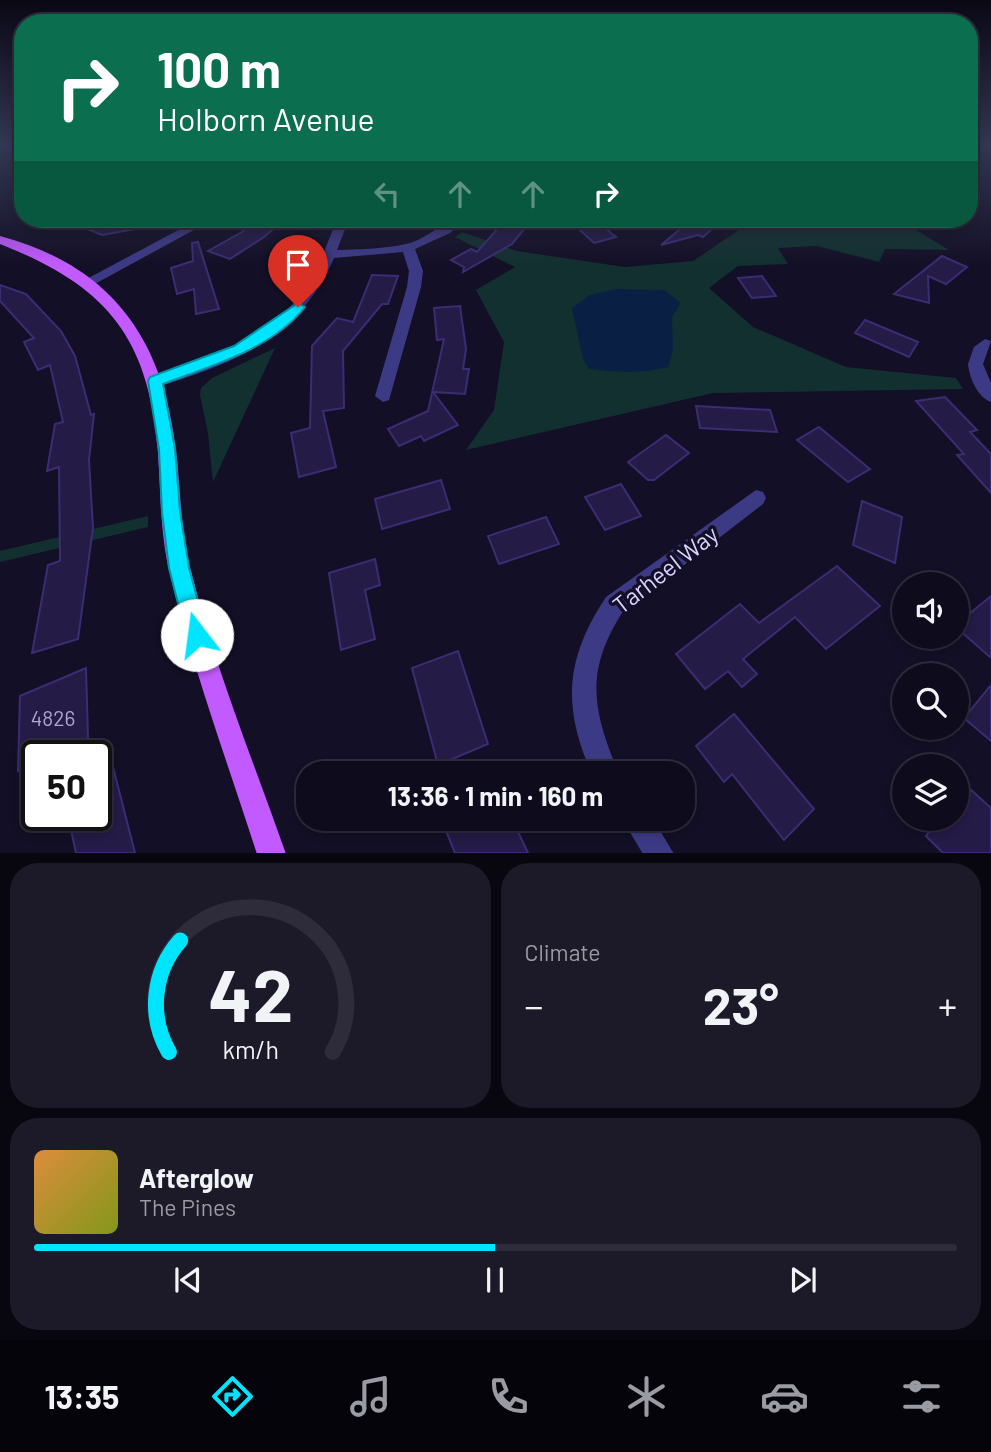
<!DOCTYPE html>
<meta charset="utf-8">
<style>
:root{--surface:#0e0b1c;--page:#1c1929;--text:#f1f3f6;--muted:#9b9ba3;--line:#2e2b3b;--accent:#00e5ff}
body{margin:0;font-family:Barlow,sans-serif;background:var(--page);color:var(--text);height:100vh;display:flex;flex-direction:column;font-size:26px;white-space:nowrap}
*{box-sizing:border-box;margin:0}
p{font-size:23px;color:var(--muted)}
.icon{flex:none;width:38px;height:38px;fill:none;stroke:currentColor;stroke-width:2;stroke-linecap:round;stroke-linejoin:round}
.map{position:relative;height:853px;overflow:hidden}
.side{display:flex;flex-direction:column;gap:10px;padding:10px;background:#08060f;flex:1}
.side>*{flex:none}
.guide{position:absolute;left:14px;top:14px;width:964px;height:214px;border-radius:28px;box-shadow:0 4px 10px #0003,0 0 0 2px var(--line);background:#0b6e4f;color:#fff;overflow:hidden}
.tools{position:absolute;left:892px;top:572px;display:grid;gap:14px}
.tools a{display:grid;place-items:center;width:77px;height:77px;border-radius:50%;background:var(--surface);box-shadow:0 4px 10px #0003,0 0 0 2px var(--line);font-size:35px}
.speed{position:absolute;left:21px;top:740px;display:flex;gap:14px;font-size:35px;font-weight:700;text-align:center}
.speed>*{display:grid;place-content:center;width:91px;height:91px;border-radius:50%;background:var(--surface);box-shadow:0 4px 10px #0003,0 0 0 2px var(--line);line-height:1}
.speed .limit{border:4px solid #111;border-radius:10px;background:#fff;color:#111}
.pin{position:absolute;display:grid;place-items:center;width:60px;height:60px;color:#fff;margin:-72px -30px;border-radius:50% 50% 50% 0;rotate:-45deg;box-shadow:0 0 7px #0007}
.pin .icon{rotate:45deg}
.me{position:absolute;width:77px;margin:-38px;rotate:345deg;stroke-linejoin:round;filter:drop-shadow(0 0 5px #0008)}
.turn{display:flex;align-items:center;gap:24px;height:147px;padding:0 28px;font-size:32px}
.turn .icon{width:91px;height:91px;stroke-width:2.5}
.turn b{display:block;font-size:49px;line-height:60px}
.lanes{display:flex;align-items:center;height:66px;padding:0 28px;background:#0003;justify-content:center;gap:35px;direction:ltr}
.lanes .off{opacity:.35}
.big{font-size:52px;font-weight:700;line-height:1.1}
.side .card{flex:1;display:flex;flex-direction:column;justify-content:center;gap:10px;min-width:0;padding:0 24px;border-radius:28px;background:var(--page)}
.side .dial{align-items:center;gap:0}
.dial svg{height:182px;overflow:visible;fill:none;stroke:var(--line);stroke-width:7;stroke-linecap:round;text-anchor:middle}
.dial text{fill:var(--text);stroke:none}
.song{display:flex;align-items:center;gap:21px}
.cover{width:84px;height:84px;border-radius:10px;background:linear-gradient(135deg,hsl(30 70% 55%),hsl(70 70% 35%))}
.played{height:7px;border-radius:4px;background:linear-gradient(90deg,var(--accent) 50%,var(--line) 50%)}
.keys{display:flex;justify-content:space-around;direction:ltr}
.heat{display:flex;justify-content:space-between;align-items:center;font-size:38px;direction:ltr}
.side .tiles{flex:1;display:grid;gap:10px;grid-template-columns:1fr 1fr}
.card:last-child{grid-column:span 2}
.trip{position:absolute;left:296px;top:761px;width:399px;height:70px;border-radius:28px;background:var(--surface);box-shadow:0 4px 10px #0003,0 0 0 2px var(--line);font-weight:700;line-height:70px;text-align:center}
.tab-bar{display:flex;height:112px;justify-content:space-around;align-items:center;background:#06040b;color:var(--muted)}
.tab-bar .icon{width:49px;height:49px}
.tab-bar .active{color:var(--accent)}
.tab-bar b{font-size:32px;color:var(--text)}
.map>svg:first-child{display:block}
.green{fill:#12302f}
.water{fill:#0a1f44}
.building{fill:#241b47;stroke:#3b2d73;stroke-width:2}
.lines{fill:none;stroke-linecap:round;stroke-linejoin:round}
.minor{fill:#3d3a85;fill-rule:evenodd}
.major{fill:#c25bff;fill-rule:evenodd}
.route{fill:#00e5ff;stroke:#0095a6;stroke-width:2}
.labels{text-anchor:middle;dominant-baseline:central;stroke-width:7;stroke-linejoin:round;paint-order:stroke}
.near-number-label{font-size:21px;fill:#aca6d1}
.near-street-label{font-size:24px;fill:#d9d4ff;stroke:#130f26}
</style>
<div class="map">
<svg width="991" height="854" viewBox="0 0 991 854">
<rect width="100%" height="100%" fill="#130f26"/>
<g class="green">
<polygon points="740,219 786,219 795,227 916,230 949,250 885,249 879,262 817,246 778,248 788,264 738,266 709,288 753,327 846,367 956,378 963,389 713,393 466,450 494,410 504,342 476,290 515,267 455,237 462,232 517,251 625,267 693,261 746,225"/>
<polygon points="275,348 213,482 208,433 200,395 201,388 212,378"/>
<polygon points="148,516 148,527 0,562 0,551"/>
</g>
<path class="water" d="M616,289L664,290L681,303L672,317L673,349L668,367C641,374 616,372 589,369L583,359L572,308L590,295Z"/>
<g class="building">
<polygon points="63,219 147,219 147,227 102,235"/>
<polygon points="258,219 285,219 264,237 230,259 208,251 242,232"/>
<polygon points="506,219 530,222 512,244 463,272 464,267 451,260 471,249 477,252"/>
<polygon points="588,219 594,219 616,237 594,243 572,223"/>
<polygon points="692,219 723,219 703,237 698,235 661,245"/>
<polygon points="198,242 219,309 196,314 194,289 177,294 171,268 193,261 192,243"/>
<polygon points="942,256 967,267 946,284 928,276 929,303 894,294"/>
<polygon points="372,275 398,276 388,304 382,304 343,351 344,408 323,411 336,467 299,477 291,433 310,428 312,346 337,318 353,322"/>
<polygon points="762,276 776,296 752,298 738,278"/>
<polygon points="0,285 26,294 61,331 75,356 91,415 94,414 89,460 93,528 78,639 32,653 48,565 60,561 59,467 47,471 55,424 63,422 50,365 38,370 24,342 34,338 0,301"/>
<polygon points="460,306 466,349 463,369 469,369 465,394 433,392 458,425 424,441 421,436 399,446 388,429 428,411 444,339 437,340 434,308"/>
<polygon points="865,320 918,342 909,357 855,333"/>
<polygon points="945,397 977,430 970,432 991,454 991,493 957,455 964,454 916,401"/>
<polygon points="696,406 770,410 777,432 700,428"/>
<polygon points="819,427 870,469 848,482 797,440"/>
<polygon points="666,435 689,453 654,480 648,480 628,462"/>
<polygon points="441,480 450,509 382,529 375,499"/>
<polygon points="621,484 641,516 605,530 585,497"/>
<polygon points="862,501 902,517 895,563 853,545"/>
<polygon points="546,517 559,544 499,564 488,536"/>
<polygon points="375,559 380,585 365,590 375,639 341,650 329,573"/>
<polygon points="837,566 880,606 826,649 795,617 743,659 757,674 742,687 728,671 705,689 676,654 740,604 759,623"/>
<polygon points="991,596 991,658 957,628 957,624"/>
<polygon points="458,651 488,744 438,765 412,668"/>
<polygon points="86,668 88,738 50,756 37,756 37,762 18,771 20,696"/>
<polygon points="991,685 991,741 964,718"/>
<polygon points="734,714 814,809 784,840 732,774 724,782 696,746"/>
<polygon points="112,763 135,853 76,853 68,816 96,816 96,773"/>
<polygon points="957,777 991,808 991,853 943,853 926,836 937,819 957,819"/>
<polygon points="464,819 512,819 528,853 455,853 446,831"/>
</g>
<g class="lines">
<g class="minor">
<polygon points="199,219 214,219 93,285 88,286 81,282"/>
<path d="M337,219H349L337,250C361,249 387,249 410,243C430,237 446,218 465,219L450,233L415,249L423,271L421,287L389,400L383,402L375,396L407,287L409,271L403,252L334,258C300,337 234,364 156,387L150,385L148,381L150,377C207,358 271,340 306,287C319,266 328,242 337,219Z"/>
<path d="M985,339L991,341L983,364L991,383V402C978,398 969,377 968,364L974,347Z"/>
<path d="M756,490L763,492L766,498L763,504L622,613C584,673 593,711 619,774H592C562,707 565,659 606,597Z"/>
<polygon points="622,819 653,819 674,854 643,854"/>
</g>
<path class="major" d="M0,236C112,266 163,339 176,450C181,491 180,531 191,571C215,668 253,760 286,854H257C227,761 193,669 170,574C160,534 161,494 158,453C149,337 107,286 0,244Z"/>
</g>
<linearGradient id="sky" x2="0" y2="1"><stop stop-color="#0a0815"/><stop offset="0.55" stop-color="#333752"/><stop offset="1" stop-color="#333752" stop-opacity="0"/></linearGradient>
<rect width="991" height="265" fill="url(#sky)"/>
<path class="route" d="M298,303L305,307C271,350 212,365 163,384L175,449L180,512L189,568L207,635L204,642L197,645L189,642L186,635L169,568L162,512L159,449L148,381L150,377L234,346Z"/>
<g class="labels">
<g class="near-number-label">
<text x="53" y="717">4826</text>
</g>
<g class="near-street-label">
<text transform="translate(665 569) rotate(-38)">Tarheel Way</text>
</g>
</g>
</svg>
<div class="tools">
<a><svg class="icon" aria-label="sound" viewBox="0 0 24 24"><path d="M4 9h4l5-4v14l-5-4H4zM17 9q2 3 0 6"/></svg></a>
<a><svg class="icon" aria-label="search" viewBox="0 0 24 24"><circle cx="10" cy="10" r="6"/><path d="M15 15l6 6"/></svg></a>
<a><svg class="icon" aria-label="layers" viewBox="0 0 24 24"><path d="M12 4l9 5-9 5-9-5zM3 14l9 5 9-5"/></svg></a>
</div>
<div class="speed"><div class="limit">50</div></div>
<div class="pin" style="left:298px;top:307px;background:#d93025"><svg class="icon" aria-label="arrive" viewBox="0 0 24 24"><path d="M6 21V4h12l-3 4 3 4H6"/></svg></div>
<svg class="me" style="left:197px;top:635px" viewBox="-20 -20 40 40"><circle r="19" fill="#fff"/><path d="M0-13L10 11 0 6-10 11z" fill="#00e5ff"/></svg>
<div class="trip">13:36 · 1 min · 160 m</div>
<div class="guide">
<div class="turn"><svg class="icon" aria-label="right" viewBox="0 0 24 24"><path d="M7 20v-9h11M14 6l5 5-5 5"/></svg><div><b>100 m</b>Holborn Avenue</div></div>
<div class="lanes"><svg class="icon off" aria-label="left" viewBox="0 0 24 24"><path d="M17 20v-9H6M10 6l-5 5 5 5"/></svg><svg class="icon off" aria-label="ahead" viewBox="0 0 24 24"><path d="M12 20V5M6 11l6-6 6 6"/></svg><svg class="icon off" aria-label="ahead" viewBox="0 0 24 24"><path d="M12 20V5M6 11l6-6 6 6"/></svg><svg class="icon" aria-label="right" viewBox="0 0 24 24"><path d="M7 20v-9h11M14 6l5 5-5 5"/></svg></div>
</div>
</div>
<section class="side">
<div class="tiles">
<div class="card dial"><svg viewBox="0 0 100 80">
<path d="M14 69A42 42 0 1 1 86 69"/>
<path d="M14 69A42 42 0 0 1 19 20" stroke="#00e5ff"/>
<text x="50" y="56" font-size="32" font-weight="700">42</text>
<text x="50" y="72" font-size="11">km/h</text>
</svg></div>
<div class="card"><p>Climate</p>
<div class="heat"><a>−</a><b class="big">23°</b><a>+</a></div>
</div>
<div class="card">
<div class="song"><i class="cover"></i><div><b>Afterglow</b><p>The Pines</p></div></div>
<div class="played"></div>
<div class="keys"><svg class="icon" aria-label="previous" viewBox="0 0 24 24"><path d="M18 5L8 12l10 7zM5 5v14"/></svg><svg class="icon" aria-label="pause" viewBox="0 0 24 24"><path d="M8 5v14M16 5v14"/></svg><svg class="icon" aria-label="next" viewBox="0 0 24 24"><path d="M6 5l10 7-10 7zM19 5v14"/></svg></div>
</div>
</div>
</section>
<nav class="tab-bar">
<b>13:35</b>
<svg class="icon active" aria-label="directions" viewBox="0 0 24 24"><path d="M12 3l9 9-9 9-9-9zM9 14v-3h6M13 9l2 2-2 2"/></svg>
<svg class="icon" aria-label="music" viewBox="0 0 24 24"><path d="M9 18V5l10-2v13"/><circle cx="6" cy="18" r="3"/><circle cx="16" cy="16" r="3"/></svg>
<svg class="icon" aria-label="phone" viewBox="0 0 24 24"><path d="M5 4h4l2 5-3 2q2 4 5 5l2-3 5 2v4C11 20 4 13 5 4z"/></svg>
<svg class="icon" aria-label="climate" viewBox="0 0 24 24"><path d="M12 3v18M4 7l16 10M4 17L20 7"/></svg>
<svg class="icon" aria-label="car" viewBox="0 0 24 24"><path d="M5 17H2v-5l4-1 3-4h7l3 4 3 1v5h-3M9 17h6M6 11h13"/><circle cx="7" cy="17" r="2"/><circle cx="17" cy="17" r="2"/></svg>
<svg class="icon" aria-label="filters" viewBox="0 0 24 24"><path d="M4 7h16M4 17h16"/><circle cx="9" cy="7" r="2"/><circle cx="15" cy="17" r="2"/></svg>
</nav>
